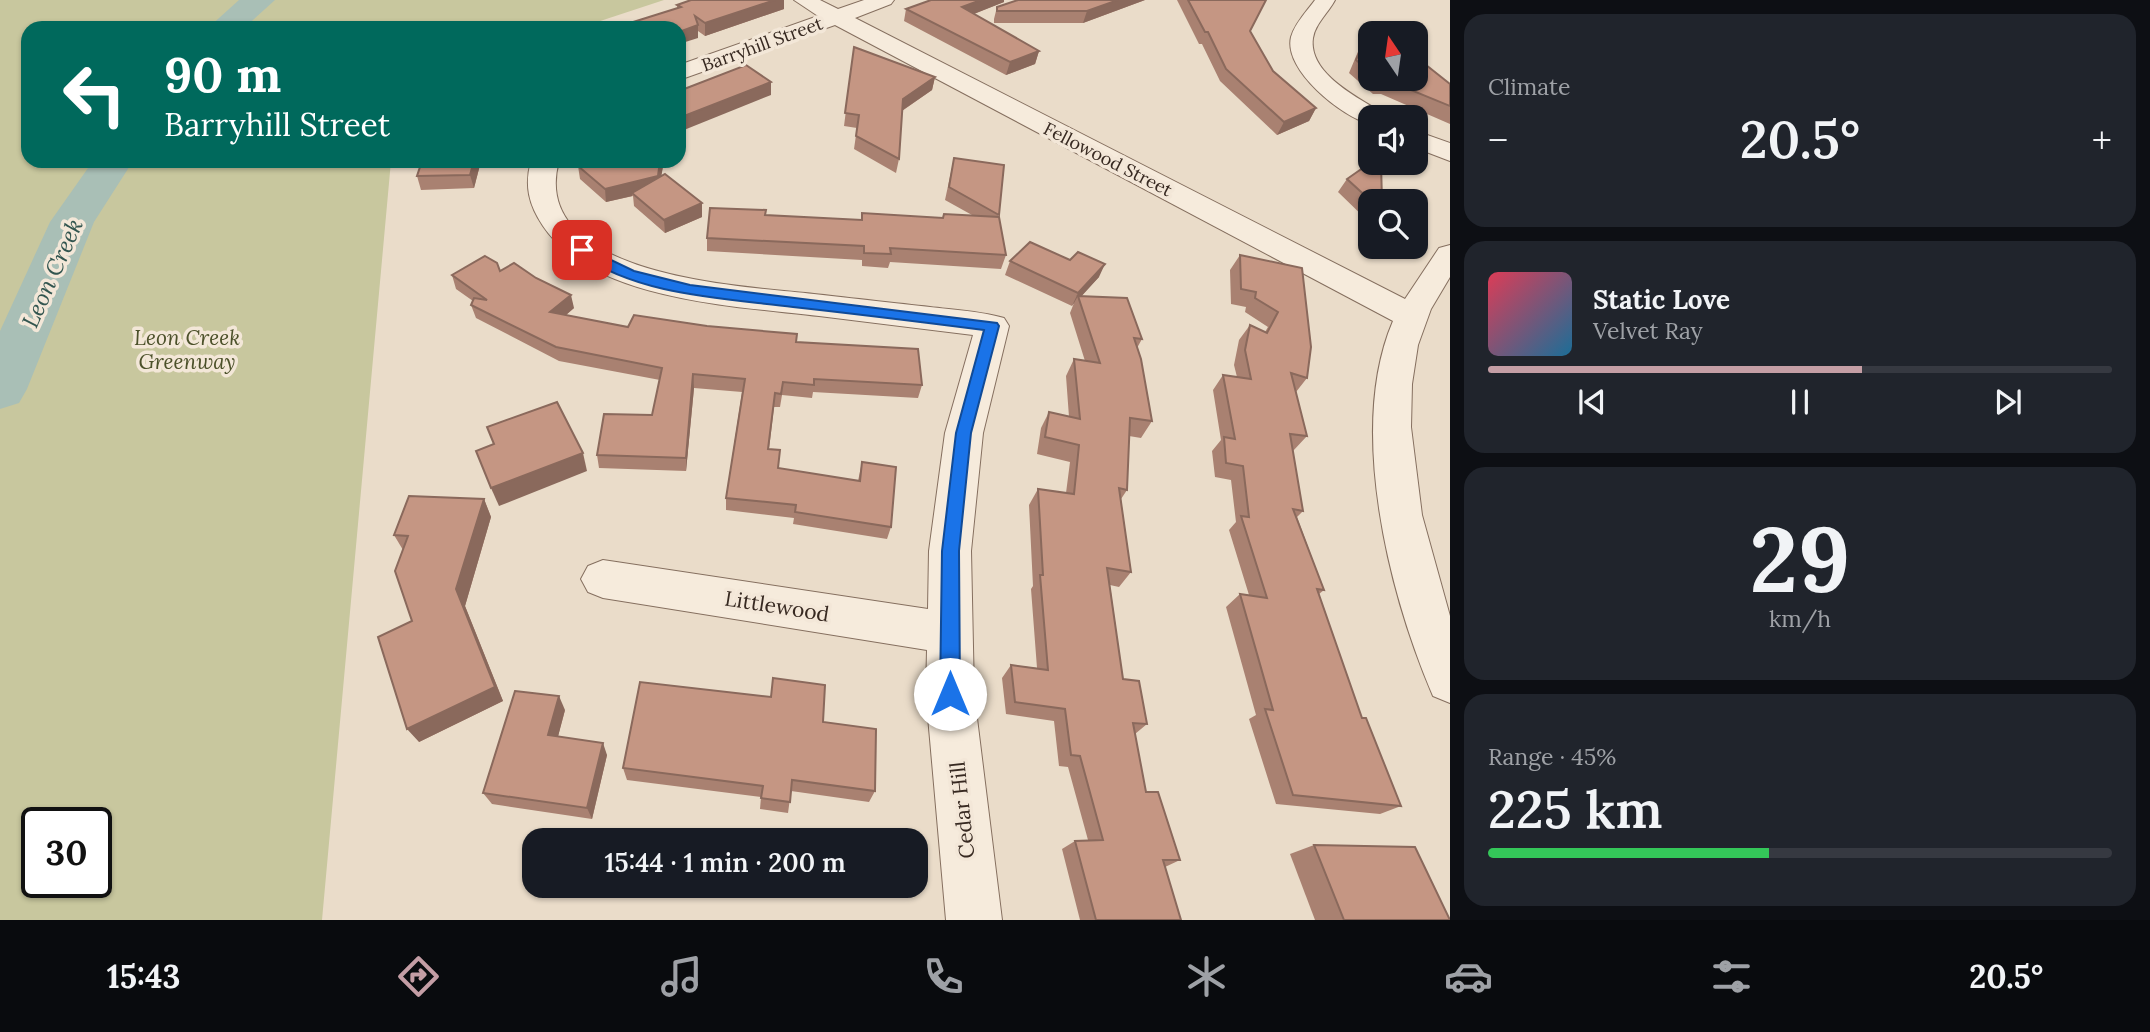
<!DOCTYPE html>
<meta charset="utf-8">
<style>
:root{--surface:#171b24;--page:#20242c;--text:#f1f3f6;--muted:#9ea1a6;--line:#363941;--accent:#c49ea5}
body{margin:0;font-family:Lora,serif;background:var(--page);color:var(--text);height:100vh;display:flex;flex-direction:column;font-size:26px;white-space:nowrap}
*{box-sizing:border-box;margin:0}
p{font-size:23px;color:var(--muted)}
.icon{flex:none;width:38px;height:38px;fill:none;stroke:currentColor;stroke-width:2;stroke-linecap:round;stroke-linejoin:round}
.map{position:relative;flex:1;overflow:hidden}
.panel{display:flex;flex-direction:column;gap:14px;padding:14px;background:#0d0f14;width:700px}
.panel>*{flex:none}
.hud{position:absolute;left:21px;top:21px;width:665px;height:147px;border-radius:21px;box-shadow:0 2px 5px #0004;background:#00695c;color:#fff;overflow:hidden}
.needle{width:46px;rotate:347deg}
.tools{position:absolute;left:1358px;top:21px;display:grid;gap:14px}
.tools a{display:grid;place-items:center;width:70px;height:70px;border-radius:14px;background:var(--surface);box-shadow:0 2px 5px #0004;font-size:35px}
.speed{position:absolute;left:21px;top:807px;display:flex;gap:14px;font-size:35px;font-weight:700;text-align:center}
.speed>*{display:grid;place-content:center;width:91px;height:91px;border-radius:50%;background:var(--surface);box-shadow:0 2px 5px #0004;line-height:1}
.speed .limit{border:4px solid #111;border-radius:10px;background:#fff;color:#111}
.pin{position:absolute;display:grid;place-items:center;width:60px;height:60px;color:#fff;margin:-30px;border-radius:14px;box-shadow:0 4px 10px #0006}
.me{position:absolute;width:77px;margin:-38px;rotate:0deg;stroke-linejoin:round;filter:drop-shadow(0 0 5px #0008)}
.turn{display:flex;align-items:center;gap:24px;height:147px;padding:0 28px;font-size:32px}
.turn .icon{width:91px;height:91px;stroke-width:2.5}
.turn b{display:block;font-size:49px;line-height:60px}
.big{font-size:52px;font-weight:600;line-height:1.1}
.panel .widget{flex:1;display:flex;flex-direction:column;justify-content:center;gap:10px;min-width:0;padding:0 24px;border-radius:21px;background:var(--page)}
.panel .dial{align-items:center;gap:0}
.dial b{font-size:91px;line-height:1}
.song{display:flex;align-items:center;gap:21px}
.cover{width:84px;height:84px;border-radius:10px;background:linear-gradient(135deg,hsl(350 70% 55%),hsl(200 70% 35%))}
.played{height:7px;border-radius:4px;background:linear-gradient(90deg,var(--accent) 60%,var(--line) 60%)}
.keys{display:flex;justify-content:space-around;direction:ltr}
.heat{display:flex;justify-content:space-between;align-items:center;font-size:38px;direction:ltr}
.charge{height:10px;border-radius:5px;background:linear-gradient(90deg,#34c759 45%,var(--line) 0)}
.trip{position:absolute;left:522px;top:828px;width:406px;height:70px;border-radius:21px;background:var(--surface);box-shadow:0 2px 5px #0004;font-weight:600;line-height:70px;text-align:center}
.dock{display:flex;height:112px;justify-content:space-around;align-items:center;background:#090b0e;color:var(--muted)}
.dock .icon{width:49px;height:49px}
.dock .selected{color:var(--accent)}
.dock b{font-size:32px;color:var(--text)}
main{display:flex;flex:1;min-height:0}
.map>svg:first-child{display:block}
.green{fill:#c8c79e;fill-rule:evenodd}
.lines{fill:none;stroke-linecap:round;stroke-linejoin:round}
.river{fill:#a9bfb6;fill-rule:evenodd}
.minor-casing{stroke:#856f5f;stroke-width:2}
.minor{fill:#f6ebdc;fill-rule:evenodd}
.wall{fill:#a98171}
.shaded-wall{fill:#8a695c}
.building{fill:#c59683;stroke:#8a695c;stroke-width:2}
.route{fill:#1a73e8;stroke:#114b97;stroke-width:2}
.labels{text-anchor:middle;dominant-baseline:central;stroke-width:7;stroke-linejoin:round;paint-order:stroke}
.far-street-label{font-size:18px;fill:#372921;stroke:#f3e7d8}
.park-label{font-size:21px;font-style:italic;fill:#4c512a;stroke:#f3e7d8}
.street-label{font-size:21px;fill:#372921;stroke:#f3e7d8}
.water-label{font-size:23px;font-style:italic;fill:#32554f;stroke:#f3e7d8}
</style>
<main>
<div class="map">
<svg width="1450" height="920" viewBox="0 0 1450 920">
<rect width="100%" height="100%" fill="#eadcc9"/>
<path class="green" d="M0,0H664L579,28H28V161H391L322,920H0ZM96,822V882H37V822Z"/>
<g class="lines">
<g class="river">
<polygon points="239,0 275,0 244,28 208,28"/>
<polygon points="93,161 133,161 94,222 27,389 19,403 0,409 0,331 50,222"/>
</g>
<g class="minor-casing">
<g id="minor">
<path d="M794,0H820L838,9L864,0H894L891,4L855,18L1405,299L1439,248L1450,245V277L1431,309L1418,345L1412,384L1411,427L1422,515L1450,616V703L1433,696C1389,593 1347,428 1393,321L835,25L679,80V65L818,16Z"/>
<path d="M1315,0H1335C1329,12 1315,24 1313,38C1308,73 1357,97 1381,112L1385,117H1370V124C1342,117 1283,70 1291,37C1295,23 1307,11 1315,0Z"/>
<polygon points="1416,131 1450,143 1450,161 1416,148"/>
<path d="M531,161H559C527,277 742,286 814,294C852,298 891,303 930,307C955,310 980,311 1004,318L1009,326L983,433L971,551L974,694L1002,920H946L926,694L927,650L603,598L588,592L581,579L588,566L603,560L928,609L929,551L945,433L973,335C921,329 870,322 819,316C736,306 593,301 543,226C529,205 524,186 531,161Z"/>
</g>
</g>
<use href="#minor" class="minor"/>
</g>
<g class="wall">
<polygon points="931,0 1004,0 1004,2 973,14 1039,51 1035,64 1006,75 904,21 906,9"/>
<polygon points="1145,0 1083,23 994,23 994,19 997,7"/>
<polygon points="1177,0 1266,0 1250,32 1273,71 1316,108 1309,121 1277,135 1220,81 1202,44 1199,44"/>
<polygon points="677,5 784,9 705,36 698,31 698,38 677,9"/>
<polygon points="1372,23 1370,33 1370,79 1416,79 1450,84 1450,124 1381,94 1373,94 1349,73 1365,35"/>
<polygon points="854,47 935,77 932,90 902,111 899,159 896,173 854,149 857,128 844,126"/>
<polygon points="954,158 1004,165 998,216 1006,255 1001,269 890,262 888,268 862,266 862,260 707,251 707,238 765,215 861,220 862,213 943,218 972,215 945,200"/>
<polygon points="481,161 474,188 421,190 417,176"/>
<polygon points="595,161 664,161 661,176 702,217 665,233 634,206 633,196 606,202 580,179 578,166 595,164"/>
<polygon points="1347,179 1382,201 1370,201 1370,223 1338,192"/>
<polygon points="1240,255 1302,268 1307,378 1296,392 1307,436 1293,451 1303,511 1297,517 1324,590 1319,594 1362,718 1401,806 1380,814 1276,804 1249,719 1256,715 1226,607 1240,594 1249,595 1229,530 1236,522 1231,480 1215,477 1212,451 1221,440 1213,390 1223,375 1237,377 1234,365 1239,340 1250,325 1265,332 1268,327 1245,312 1246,307 1231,304 1230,270"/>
<polygon points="1010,261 1099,277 1081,296 1142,339 1137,348 1152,421 1141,438 1129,436 1127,490 1121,499 1131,572 1119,587 1110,585 1123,679 1147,724 1135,734 1146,792 1180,860 1165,867 1181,920 1080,920 1062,849 1075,841 1088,840 1068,767 1059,766 1054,721 1006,714 1002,678 1011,665 1037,668 1031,589 1033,586 1029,505 1038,489 1066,493 1070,462 1037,454 1041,428 1049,412 1069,417 1066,376 1074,359 1085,361 1070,313 1074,303 1072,306 1005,275"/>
<polygon points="500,271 574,308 566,315 628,327 796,342 922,385 918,398 813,392 812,398 782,395 780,407 774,407 769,449 778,468 858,481 862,462 891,527 887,539 793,524 794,518 726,510 726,498 742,392 694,388 686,471 599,468 597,455 652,415 660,380 559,361 476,318 471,305 473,301 456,289 452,275"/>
<polygon points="484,499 491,517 465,606 503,701 419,742 412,621 403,550 394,535"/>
<polygon points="565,710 558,736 607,755 592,819 492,804 483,793"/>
<polygon points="823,722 875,791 869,802 791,791 788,813 760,809 761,797 627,780 623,768"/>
<polygon points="1314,845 1450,920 1315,920 1290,854"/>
</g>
<g class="shaded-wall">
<polygon points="775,0 784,0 784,9 705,36 705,23"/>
<polygon points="981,0 1004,0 1004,2 959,20 962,7"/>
<polygon points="1118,0 1145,0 1083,23 1087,11"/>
<polygon points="698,25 698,38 679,44 679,32"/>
<polygon points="1039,51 1035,64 1006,75 1010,62"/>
<polygon points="935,77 932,90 900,112 903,99"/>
<polygon points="771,82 771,95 679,132 679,118"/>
<polygon points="1316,108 1309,121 1277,135 1284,122"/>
<polygon points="474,161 481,161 474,188 470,175"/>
<polygon points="660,161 664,161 659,189 632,193 632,196 606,202 605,189"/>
<polygon points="702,203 702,217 665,233 664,220"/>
<polygon points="1105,264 1099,277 1079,299 1078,296 1074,303 1072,306 1078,293"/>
<polygon points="571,295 574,308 553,326 550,312"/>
<polygon points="693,374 694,388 686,471 686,458"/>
<polygon points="583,453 587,471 499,506 491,488"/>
<polygon points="484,499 491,517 465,606 503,701 419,742 407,729 456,589"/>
<polygon points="559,696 565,710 555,748 548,735"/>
<polygon points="603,743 607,755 592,819 587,808"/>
</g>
<g class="building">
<polygon points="691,0 775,0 705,23 695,16 698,25 679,32 679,28 614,28 681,7 677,5"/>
<polygon points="931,0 981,0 962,7 1039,51 1010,62 906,9"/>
<polygon points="1018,0 1118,0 1087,11 997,11 997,7"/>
<polygon points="1188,0 1266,0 1250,31 1273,71 1316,108 1284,122 1226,69 1208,32 1205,32"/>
<polygon points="1372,23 1386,33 1370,33 1370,72 1356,60"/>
<polygon points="854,47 935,77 903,99 899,159 856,136 859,115 845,113"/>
<polygon points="1416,57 1450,84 1450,106 1389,81 1381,81 1379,79 1416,79"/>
<polygon points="746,65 771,82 679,118 679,91"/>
<polygon points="954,158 1004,165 999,215 949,187"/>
<polygon points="422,161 474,161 470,175 417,176"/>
<polygon points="596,161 660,161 658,176 605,189 578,166 597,164"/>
<polygon points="1370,163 1381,163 1382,201 1371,201 1347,179"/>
<polygon points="665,174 702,203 664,220 632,193"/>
<polygon points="710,208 766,210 765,215 862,220 862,213 943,218 944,214 999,217 1006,255 890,248 891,254 864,253 864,246 707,238"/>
<polygon points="1030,242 1070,260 1078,252 1105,264 1078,293 1010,261"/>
<polygon points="1240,255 1302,268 1311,347 1307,378 1291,373 1307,436 1290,434 1303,511 1293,509 1324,590 1317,589 1362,718 1366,718 1401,806 1293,795 1265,709 1273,710 1240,594 1267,598 1241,516 1249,517 1243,466 1226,463 1224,437 1235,439 1223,375 1251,379 1245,350 1250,325 1267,333 1278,312 1255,298 1256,292 1241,289"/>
<polygon points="485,256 497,263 500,271 514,263 536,278 571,295 550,312 628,327 634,315 707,326 797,334 796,342 918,349 922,385 814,379 814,385 783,382 781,394 775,393 768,449 780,450 778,468 860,481 862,462 896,467 891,527 795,512 796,505 726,498 745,379 693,374 686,458 597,455 604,414 652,415 662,368 556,347 471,305 474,298 487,300 452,275"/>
<polygon points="1078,296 1127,298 1142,339 1134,338 1141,359 1152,421 1130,418 1127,490 1119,488 1131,572 1107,568 1123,679 1139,681 1147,724 1133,723 1146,792 1158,792 1180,860 1163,860 1181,920 1096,920 1075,841 1103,840 1080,756 1071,755 1065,709 1015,702 1011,665 1048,670 1040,575 1043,575 1038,489 1074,494 1079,445 1045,437 1049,412 1080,419 1074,359 1100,363"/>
<polygon points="557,402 583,453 491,488 476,451 494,444 487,427"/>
<polygon points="409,496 484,499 456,589 495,687 407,729 378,637 412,621 395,571 408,536 394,535"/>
<polygon points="773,678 825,685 823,722 876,729 875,791 792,780 790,802 761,798 763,786 623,768 640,682 771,697"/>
<polygon points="515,691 559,696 548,735 603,743 587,808 483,793"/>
<polygon points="1314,845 1415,847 1450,920 1344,920"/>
</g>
<path class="route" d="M582,246L634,271L690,285L997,323L999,326L971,433L959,551L960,694L957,700L950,703L943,700L940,694L942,551L956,433L984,330C921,322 857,314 793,307C722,298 639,296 578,253V247Z"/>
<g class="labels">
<g class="far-street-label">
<text transform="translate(762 44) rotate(-20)">Barryhill Street</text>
<text transform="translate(1108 159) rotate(27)">Fellowood Street</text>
</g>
<g class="park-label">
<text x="187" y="337">Leon Creek<tspan x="187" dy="24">Greenway</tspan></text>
</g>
<g class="street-label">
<text transform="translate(777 606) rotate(9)">Littlewood</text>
<text transform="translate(962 810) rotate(-96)">Cedar Hill</text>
</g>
<g class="water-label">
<text transform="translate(52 273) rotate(-66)">Leon Creek</text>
</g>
</g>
</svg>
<div class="tools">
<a><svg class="needle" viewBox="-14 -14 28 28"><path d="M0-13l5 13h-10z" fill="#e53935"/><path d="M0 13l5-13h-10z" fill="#9ea1a6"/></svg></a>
<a><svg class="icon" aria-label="sound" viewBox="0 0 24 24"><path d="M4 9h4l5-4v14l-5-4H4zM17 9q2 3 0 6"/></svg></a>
<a><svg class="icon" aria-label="search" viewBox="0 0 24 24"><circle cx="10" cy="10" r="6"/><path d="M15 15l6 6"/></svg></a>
</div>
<div class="speed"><div class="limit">30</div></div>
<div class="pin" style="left:582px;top:250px;background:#d93025"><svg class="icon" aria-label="arrive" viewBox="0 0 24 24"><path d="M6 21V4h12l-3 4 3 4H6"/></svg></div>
<svg class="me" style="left:950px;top:694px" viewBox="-20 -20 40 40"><circle r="19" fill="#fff"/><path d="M0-13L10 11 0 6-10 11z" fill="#1a73e8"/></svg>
<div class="trip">15:44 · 1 min · 200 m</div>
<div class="hud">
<div class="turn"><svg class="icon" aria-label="left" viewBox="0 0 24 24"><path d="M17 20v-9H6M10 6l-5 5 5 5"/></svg><div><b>90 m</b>Barryhill Street</div></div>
</div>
</div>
<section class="panel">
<div class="widget"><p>Climate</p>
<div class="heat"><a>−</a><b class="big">20.5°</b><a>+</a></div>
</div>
<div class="widget">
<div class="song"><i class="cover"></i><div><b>Static Love</b><p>Velvet Ray</p></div></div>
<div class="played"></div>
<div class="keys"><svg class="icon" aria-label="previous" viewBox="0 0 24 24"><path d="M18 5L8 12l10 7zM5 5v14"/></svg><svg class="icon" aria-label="pause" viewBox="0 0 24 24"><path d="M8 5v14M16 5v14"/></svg><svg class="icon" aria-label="next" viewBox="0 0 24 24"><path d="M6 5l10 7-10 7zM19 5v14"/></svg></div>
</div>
<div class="widget dial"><b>29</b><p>km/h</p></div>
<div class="widget"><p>Range · 45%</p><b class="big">225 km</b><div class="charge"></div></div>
</section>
</main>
<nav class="dock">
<b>15:43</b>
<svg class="icon selected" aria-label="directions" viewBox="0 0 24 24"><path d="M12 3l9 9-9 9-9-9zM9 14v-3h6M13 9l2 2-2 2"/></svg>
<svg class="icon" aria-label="music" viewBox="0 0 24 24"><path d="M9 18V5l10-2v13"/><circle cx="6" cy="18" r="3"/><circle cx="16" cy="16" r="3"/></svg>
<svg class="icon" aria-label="phone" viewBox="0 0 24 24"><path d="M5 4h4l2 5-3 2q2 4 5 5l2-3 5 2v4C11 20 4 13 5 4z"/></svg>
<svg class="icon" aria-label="climate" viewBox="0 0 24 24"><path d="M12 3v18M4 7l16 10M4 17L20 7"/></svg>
<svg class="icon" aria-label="car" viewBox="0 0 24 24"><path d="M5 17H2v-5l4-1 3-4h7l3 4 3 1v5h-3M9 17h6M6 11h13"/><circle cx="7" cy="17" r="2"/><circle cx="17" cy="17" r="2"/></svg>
<svg class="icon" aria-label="filters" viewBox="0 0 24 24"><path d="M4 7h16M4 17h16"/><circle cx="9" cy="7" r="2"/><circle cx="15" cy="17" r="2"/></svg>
<b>20.5°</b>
</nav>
